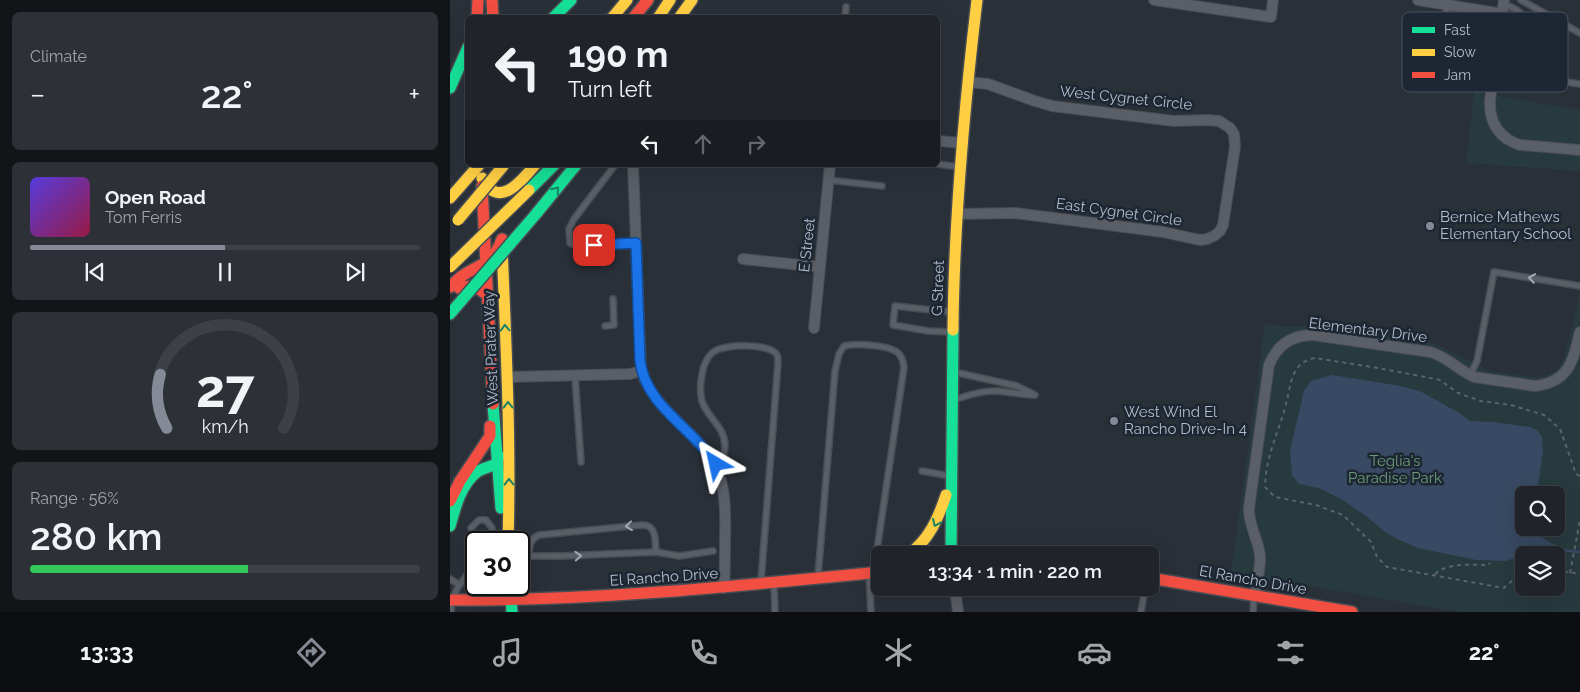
<!DOCTYPE html>
<meta charset="utf-8">
<style>
:root{--surface:#20242a;--page:#2d3036;--text:#f1f3f6;--muted:#a2a4a8;--line:#3d4147;--accent:#848b96}
body{margin:0;font-family:Raleway,sans-serif;background:var(--page);color:var(--text);height:100vh;display:flex;flex-direction:column;font-size:19px;white-space:nowrap}
*{box-sizing:border-box;margin:0}
p{font-size:16px;color:var(--muted)}
.icon{flex:none;width:28px;height:28px;fill:none;stroke:currentColor;stroke-width:2;stroke-linecap:round;stroke-linejoin:round}
.map{position:relative;flex:1;overflow:hidden}
.sheet{display:flex;flex-direction:column;gap:12px;padding:12px;background:#121417;width:450px}
.sheet>*{flex:none}
.hud{position:absolute;left:15px;top:15px;width:475px;height:152px;border-radius:8px;box-shadow:0 5px 20px #0002,0 0 0 1px var(--line);background:#20242a;color:var(--text);overflow:hidden}
.controls{position:absolute;left:1065px;top:486px;display:grid;gap:10px}
.controls a{display:grid;place-items:center;width:50px;height:50px;border-radius:8px;background:var(--surface);box-shadow:0 5px 20px #0002,0 0 0 1px var(--line);font-size:25px}
.speed{position:absolute;left:15px;top:531px;display:flex;gap:10px;font-size:25px;font-weight:700;text-align:center}
.speed>*{display:grid;place-content:center;width:65px;height:65px;border-radius:50%;background:var(--surface);box-shadow:0 5px 20px #0002,0 0 0 1px var(--line);line-height:1}
.speed .limit{border:2px solid #111;border-radius:8px;background:#fff;color:#111}
.pin{position:absolute;display:grid;place-items:center;width:42px;height:42px;color:#fff;margin:-21px;border-radius:10px;box-shadow:0 2px 8px #0006}
.me{position:absolute;width:55px;margin:-28px;rotate:324deg;stroke-linejoin:round;filter:drop-shadow(0 0 4px #0008)}
.turn{display:flex;align-items:center;gap:18px;height:105px;padding:0 20px;font-size:22px}
.turn .icon{width:65px;height:65px;stroke-width:2.5}
.turn b{display:block;font-size:35px;line-height:42px}
.lanes{display:flex;align-items:center;height:48px;padding:0 20px;background:#0003;justify-content:center;gap:25px;direction:ltr}
.lanes .off{opacity:.35}
.big{font-size:38px;font-weight:600;line-height:1.1}
.sheet .widget{flex:1;display:flex;flex-direction:column;justify-content:center;gap:8px;min-width:0;padding:0 18px;border-radius:8px;background:var(--page)}
.sheet .dial{align-items:center;gap:0}
.dial svg{height:130px;overflow:visible;fill:none;stroke:var(--line);stroke-width:7;stroke-linecap:round;text-anchor:middle}
.dial text{fill:var(--text);stroke:none}
.song{display:flex;align-items:center;gap:15px}
.cover{width:60px;height:60px;border-radius:8px;background:linear-gradient(135deg,hsl(250 70% 55%),hsl(340 70% 35%))}
.played{height:5px;border-radius:2px;background:linear-gradient(90deg,var(--accent) 50%,var(--line) 50%)}
.keys{display:flex;justify-content:space-around;direction:ltr}
.heat{display:flex;justify-content:space-between;align-items:center;font-size:28px;direction:ltr}
.charge{height:8px;border-radius:4px;background:linear-gradient(90deg,#34c759 56%,var(--line) 0)}
.trip{position:absolute;left:421px;top:546px;width:288px;height:50px;border-radius:8px;background:var(--surface);box-shadow:0 5px 20px #0002,0 0 0 1px var(--line);font-weight:600;line-height:50px;text-align:center}
.menu{display:flex;height:80px;justify-content:space-around;align-items:center;background:#0d0e11;color:var(--muted)}
.menu .icon{width:35px;height:35px}
.menu .on{color:var(--accent)}
.menu b{font-size:22px;color:var(--text)}
main{display:flex;flex:1;min-height:0}
.map>svg:first-child{display:block}
.green{fill:#273a3e;fill-rule:evenodd}
.water{fill:#384963}
.lines{fill:none;stroke-linecap:round;stroke-linejoin:round}
.stream{stroke:#384963;stroke-width:2.5}
.lane-casing{stroke:#484c53;stroke-width:8}
.street-casing{stroke:#484c53;stroke-width:12}
.fast-casing{stroke:#484c53;stroke-width:14}
.slow-casing{stroke:#484c53;stroke-width:14}
.jam-casing{stroke:#484c53;stroke-width:14}
.path{stroke:#5d636a;stroke-width:2;stroke-dasharray:4 4;stroke-linecap:butt}
.lane{stroke:#5a5e66;stroke-width:5}
.street{stroke:#5a5e66;stroke-width:10}
.fast{stroke:#16e098;stroke-width:11}
.slow{stroke:#ffcf43;stroke-width:11}
.jam{stroke:#f24e42;stroke-width:11}
.fast-bridge-casing{stroke:#474c53;stroke-width:14;stroke-linecap:butt}
.slow-bridge-casing{stroke:#474c53;stroke-width:14;stroke-linecap:butt}
.fast-bridge{stroke:#16e098;stroke-width:11}
.slow-bridge{stroke:#ffcf43;stroke-width:11}
.oneway{stroke:#1a8366}
.oneway2{stroke:#a2a9b5}
.route-casing{stroke:#114b97;stroke-width:12}
.route{stroke:#1a73e8;stroke-width:9}
.poi-dot{fill:#848b96;stroke:#1d2633;stroke-width:2}
.labels{text-anchor:middle;dominant-baseline:central;stroke-width:5;stroke-linejoin:round;paint-order:stroke}
.street-label{font-size:15px;fill:#b4bcc9;stroke:#1d2633}
.poi-label{font-size:15px;fill:#b4bcc9;stroke:#1d2633;text-anchor:start}
.park-label{font-size:15px;fill:#6b9a76;stroke:#1d2633}
.key{fill:#1d2633;stroke:#4a5360;stroke-width:1}
.key-label{font-size:14px;fill:#b4bcc9}
</style>
<main>
<section class="sheet">
<div class="widget"><p>Climate</p>
<div class="heat"><a>−</a><b class="big">22°</b><a>+</a></div>
</div>
<div class="widget">
<div class="song"><i class="cover"></i><div><b>Open Road</b><p>Tom Ferris</p></div></div>
<div class="played"></div>
<div class="keys"><svg class="icon" aria-label="previous" viewBox="0 0 24 24"><path d="M18 5L8 12l10 7zM5 5v14"/></svg><svg class="icon" aria-label="pause" viewBox="0 0 24 24"><path d="M8 5v14M16 5v14"/></svg><svg class="icon" aria-label="next" viewBox="0 0 24 24"><path d="M6 5l10 7-10 7zM19 5v14"/></svg></div>
</div>
<div class="widget dial"><svg viewBox="0 0 100 80">
<path d="M14 69A42 42 0 1 1 86 69"/>
<path d="M14 69A42 42 0 0 1 10 36" stroke="#848b96"/>
<text x="50" y="56" font-size="32" font-weight="700">27</text>
<text x="50" y="72" font-size="11">km/h</text>
</svg></div>
<div class="widget"><p>Range · 56%</p><b class="big">280 km</b><div class="charge"></div></div>
</section>
<div class="map">
<svg width="1130" height="612" viewBox="0 0 1130 612">
<rect width="100%" height="100%" fill="#2a3038"/>
<g class="green">
<polygon points="1024,92 1130,110 1130,171 1016,163"/>
<path d="M1130,281V612H1011L781,573L815,324L836,327L864,326L986,344L1040,371L1087,378L1097,375L1105,371L1111,364L1115,355L1128,303ZM1074,495H1106V528H1074ZM1074,555H1106V588H1074Z"/>
</g>
<path class="water" d="M882,375L950,386L970,391L1011,414L1020,421L1043,422L1080,427L1088,431L1092,437L1093,450L1087,495H1074V528H1085C1088,537 1100,542 1109,547V552L1099,554L1079,553L1056,561L1026,560L968,548L947,539L935,532L916,516L891,499L869,488L849,484L842,475L840,450L854,391L861,381Z"/>
<g class="lines">
<polyline class="stream" points="1109,550 1130,552"/>
<g class="lane-casing">
<g id="lane">
<polyline points="1071,0 1130,33"/>
<polyline points="1074,17 1103,31 1095,78"/>
<polyline points="395,18 396,7"/>
<polyline points="992,45 997,5"/>
<polyline points="1068,75 1130,84"/>
<path d="M1042,84C1049,84 1060,86 1065,81C1072,73 1079,30 1075,20C1072,11 1062,7 1054,4"/>
<polyline points="488,164 509,167"/>
<polyline points="165,165 124,219 119,229 120,243 127,246 186,243"/>
<polyline points="378,180 432,186"/>
<polyline points="501,312 445,306 443,325 478,331 501,332"/>
<polyline points="155,326 164,325 163,299"/>
<polyline points="504,372 567,386 585,395"/>
<polyline points="1020,375 1027,361 1044,272 1130,286"/>
<polyline points="125,376 131,462"/>
<path d="M504,400C521,394 538,389 556,392C566,393 574,395 584,395"/>
<path d="M266,465C273,460 275,454 275,445C274,425 257,418 252,401C249,390 251,377 254,366C256,361 260,353 265,351C275,344 321,343 327,355C328,356 328,363 328,363L311,581"/>
<polyline points="472,471 500,476"/>
<polyline points="21,528 29,520 36,520 42,528 42,542"/>
<polyline points="69,556 111,556 206,552 229,556 263,551"/>
<path d="M79,556C79,547 80,539 89,535L192,525C207,525 205,540 206,552"/>
<polyline points="419,574 421,612"/>
<path d="M368,576L385,371L389,354L394,346C406,343 437,345 447,352C452,356 453,361 454,367L424,570"/>
<polyline points="0,579 10,585"/>
<polyline points="324,585 325,612"/>
<path d="M1,612C2,590 13,580 26,564"/>
<polyline points="691,612 694,594"/>
<polyline points="803,612 804,598"/>
</g>
</g>
<g class="street-casing">
<g id="street">
<polyline points="704,0 821,17 823,0"/>
<polyline points="968,0 1053,14"/>
<path d="M1054,0L1040,100C1039,123 1049,138 1070,145L1130,150"/>
<polyline points="488,141 513,143"/>
<path d="M183,165L191,371C202,402 230,422 251,445C276,472 276,504 275,538C275,555 275,572 274,588"/>
<polyline points="507,214 565,213 713,232 750,240 757,239 764,236 770,231 773,225 785,147 784,134 780,128 769,121 758,120 724,121 602,106 585,101 538,84 519,82"/>
<polyline points="293,259 370,267"/>
<polyline points="364,328 380,165"/>
<polyline points="57,377 180,374 191,371"/>
<polyline points="505,588 508,612"/>
<path d="M804,595C807,582 811,568 810,555C808,539 798,524 799,508L819,365C827,345 842,335 863,335L980,352C998,357 1008,370 1024,377L1085,386C1119,382 1123,361 1130,332"/>
</g>
</g>
<g class="fast-casing">
<g id="fast">
<polyline points="42,15 44,18"/>
<polyline points="103,18 121,0"/>
<polyline points="0,88 18,47"/>
<polyline points="79,190 104,165"/>
<polyline points="86,214 126,165"/>
<polyline points="0,314 12,300"/>
<polyline points="43,404 51,508"/>
<path d="M0,526C5,508 11,484 27,472C33,468 40,467 46,464L49,456"/>
<polyline points="501,555 503,330"/>
<polyline points="60,585 62,612"/>
</g>
</g>
<g class="slow-casing">
<g id="slow">
<polyline points="162,18 177,0"/>
<polyline points="208,18 220,0"/>
<polyline points="229,18 242,0"/>
<path d="M32,178C48,210 71,182 85,165"/>
<polyline points="0,198 29,165"/>
<path d="M52,246C56,344 61,443 58,542"/>
<path d="M503,330C504,221 514,109 527,0"/>
<path d="M458,555C479,540 488,519 496,495"/>
</g>
</g>
<g class="jam-casing">
<g id="jam">
<polyline points="42,0 43,18"/>
<polyline points="27,18 28,0"/>
<polyline points="183,18 198,0"/>
<polyline points="32,186 43,404"/>
<path d="M0,287C4,283 8,279 12,276C32,262 42,266 52,239"/>
<path d="M9,288C20,284 27,287 36,294"/>
<polyline points="0,501 10,481 40,436 40,426"/>
<polyline points="700,578 902,612"/>
<path d="M0,600C144,601 287,586 430,572"/>
</g>
</g>
<g class="path">
<path d="M1074,570L1054,588L937,567L927,557L921,542L893,515L866,505L825,497L815,487C816,454 828,435 836,404C839,393 840,380 846,370C850,363 856,360 865,358L928,368L990,380L1008,393L1031,401L1061,405L1094,415L1110,429L1126,474L1130,476"/>
<polyline points="1106,570 1130,574"/>
<polyline points="1120,573 1130,520"/>
<path d="M985,574C998,562 1022,565 1038,565L1040,563"/>
</g>
<use href="#lane" class="lane"/>
<use href="#street" class="street"/>
<use href="#fast" class="fast"/>
<use href="#slow" class="slow"/>
<use href="#jam" class="jam"/>
<g class="fast-bridge-casing">
<polyline id="fast-bridge" points="12,300 86,214"/>
</g>
<g class="slow-bridge-casing">
<g id="slow-bridge">
<polyline points="8,220 54,165"/>
<polyline points="0,267 79,190"/>
</g>
</g>
<use href="#fast-bridge" class="fast-bridge"/>
<use href="#slow-bridge" class="slow-bridge"/>
</g>
<defs><path id="oneway-chevron" d="M-2-3.5L2.5 0L-2 3.5" fill="none" stroke-width="1.6" stroke-linecap="round" stroke-linejoin="round" transform="scale(1.25)"/></defs>
<g class="oneway">
<use href="#oneway-chevron" transform="translate(106 190) rotate(-51)"/>
<use href="#oneway-chevron" transform="translate(55 328) rotate(-92)"/>
<use href="#oneway-chevron" transform="translate(58 405) rotate(-91)"/>
<use href="#oneway-chevron" transform="translate(59 482) rotate(-91)"/>
<use href="#oneway-chevron" transform="translate(486 523) rotate(114)"/>
</g>
<g class="oneway2">
<use href="#oneway-chevron" transform="translate(1082 278) rotate(-171)"/>
<use href="#oneway-chevron" transform="translate(179 526) rotate(174)"/>
<use href="#oneway-chevron" transform="translate(128 556) rotate(-3)"/>
</g>
<g class="lines">
<g class="route-casing">
<path id="route" d="M144,245L186,243L190,360C195,406 243,428 266,464"/>
</g>
<use href="#route" class="route"/>
</g>
<g class="poi-dot">
<circle cx="980" cy="226" r="5"/>
<circle cx="664" cy="421" r="5"/>
</g>
<g class="labels">
<g class="street-label">
<text transform="translate(676 98) rotate(6)">West Cygnet Circle</text>
<text transform="translate(669 212) rotate(8)">East Cygnet Circle</text>
<text transform="translate(357 245) rotate(-84)">E Street</text>
<text transform="translate(488 288) rotate(-88)">G Street</text>
<text transform="translate(918 330) rotate(7)">Elementary Drive</text>
<text transform="translate(41 348) rotate(-92)">West Prater Way</text>
<text transform="translate(214 577) rotate(-4)">El Rancho Drive</text>
<text transform="translate(803 580) rotate(10)">El Rancho Drive</text>
</g>
<g class="poi-label">
<text x="990" y="217">Bernice Mathews<tspan x="990" dy="17">Elementary School</tspan></text>
<text x="674" y="412">West Wind El<tspan x="674" dy="17">Rancho Drive-In 4</tspan></text>
</g>
<g class="park-label">
<text x="945" y="461">Teglia's<tspan x="945" dy="17">Paradise Park</tspan></text>
</g>
</g>
<rect x="952" y="12" width="166" height="80" rx="8" class="key"/>
<rect x="962" y="27" width="23" height="6" fill="#16e098"/>
<rect x="962" y="49" width="23" height="7" fill="#ffcf43"/>
<rect x="962" y="72" width="23" height="6" fill="#f24e42"/>
<g class="key-label">
<text x="994" y="35">Fast</text>
<text x="994" y="57">Slow</text>
<text x="994" y="80">Jam</text>
</g>
</svg>
<div class="controls">
<a><svg class="icon" aria-label="search" viewBox="0 0 24 24"><circle cx="10" cy="10" r="6"/><path d="M15 15l6 6"/></svg></a>
<a><svg class="icon" aria-label="layers" viewBox="0 0 24 24"><path d="M12 4l9 5-9 5-9-5zM3 14l9 5 9-5"/></svg></a>
</div>
<div class="speed"><div class="limit">30</div></div>
<div class="pin" style="left:144px;top:245px;background:#d93025"><svg class="icon" aria-label="arrive" viewBox="0 0 24 24"><path d="M6 21V4h12l-3 4 3 4H6"/></svg></div>
<svg class="me" style="left:266px;top:464px" viewBox="-20 -20 40 40"><path d="M0-17L14 15 0 8-14 15z" fill="#1a73e8" stroke="#fff" stroke-width="4"/></svg>
<div class="trip">13:34 · 1 min · 220 m</div>
<div class="hud">
<div class="turn"><svg class="icon" aria-label="left" viewBox="0 0 24 24"><path d="M17 20v-9H6M10 6l-5 5 5 5"/></svg><div><b>190 m</b>Turn left</div></div>
<div class="lanes"><svg class="icon" aria-label="left" viewBox="0 0 24 24"><path d="M17 20v-9H6M10 6l-5 5 5 5"/></svg><svg class="icon off" aria-label="ahead" viewBox="0 0 24 24"><path d="M12 20V5M6 11l6-6 6 6"/></svg><svg class="icon off" aria-label="right" viewBox="0 0 24 24"><path d="M7 20v-9h11M14 6l5 5-5 5"/></svg></div>
</div>
</div>
</main>
<nav class="menu">
<b>13:33</b>
<svg class="icon on" aria-label="directions" viewBox="0 0 24 24"><path d="M12 3l9 9-9 9-9-9zM9 14v-3h6M13 9l2 2-2 2"/></svg>
<svg class="icon" aria-label="music" viewBox="0 0 24 24"><path d="M9 18V5l10-2v13"/><circle cx="6" cy="18" r="3"/><circle cx="16" cy="16" r="3"/></svg>
<svg class="icon" aria-label="phone" viewBox="0 0 24 24"><path d="M5 4h4l2 5-3 2q2 4 5 5l2-3 5 2v4C11 20 4 13 5 4z"/></svg>
<svg class="icon" aria-label="climate" viewBox="0 0 24 24"><path d="M12 3v18M4 7l16 10M4 17L20 7"/></svg>
<svg class="icon" aria-label="car" viewBox="0 0 24 24"><path d="M5 17H2v-5l4-1 3-4h7l3 4 3 1v5h-3M9 17h6M6 11h13"/><circle cx="7" cy="17" r="2"/><circle cx="17" cy="17" r="2"/></svg>
<svg class="icon" aria-label="filters" viewBox="0 0 24 24"><path d="M4 7h16M4 17h16"/><circle cx="9" cy="7" r="2"/><circle cx="15" cy="17" r="2"/></svg>
<b>22°</b>
</nav>
